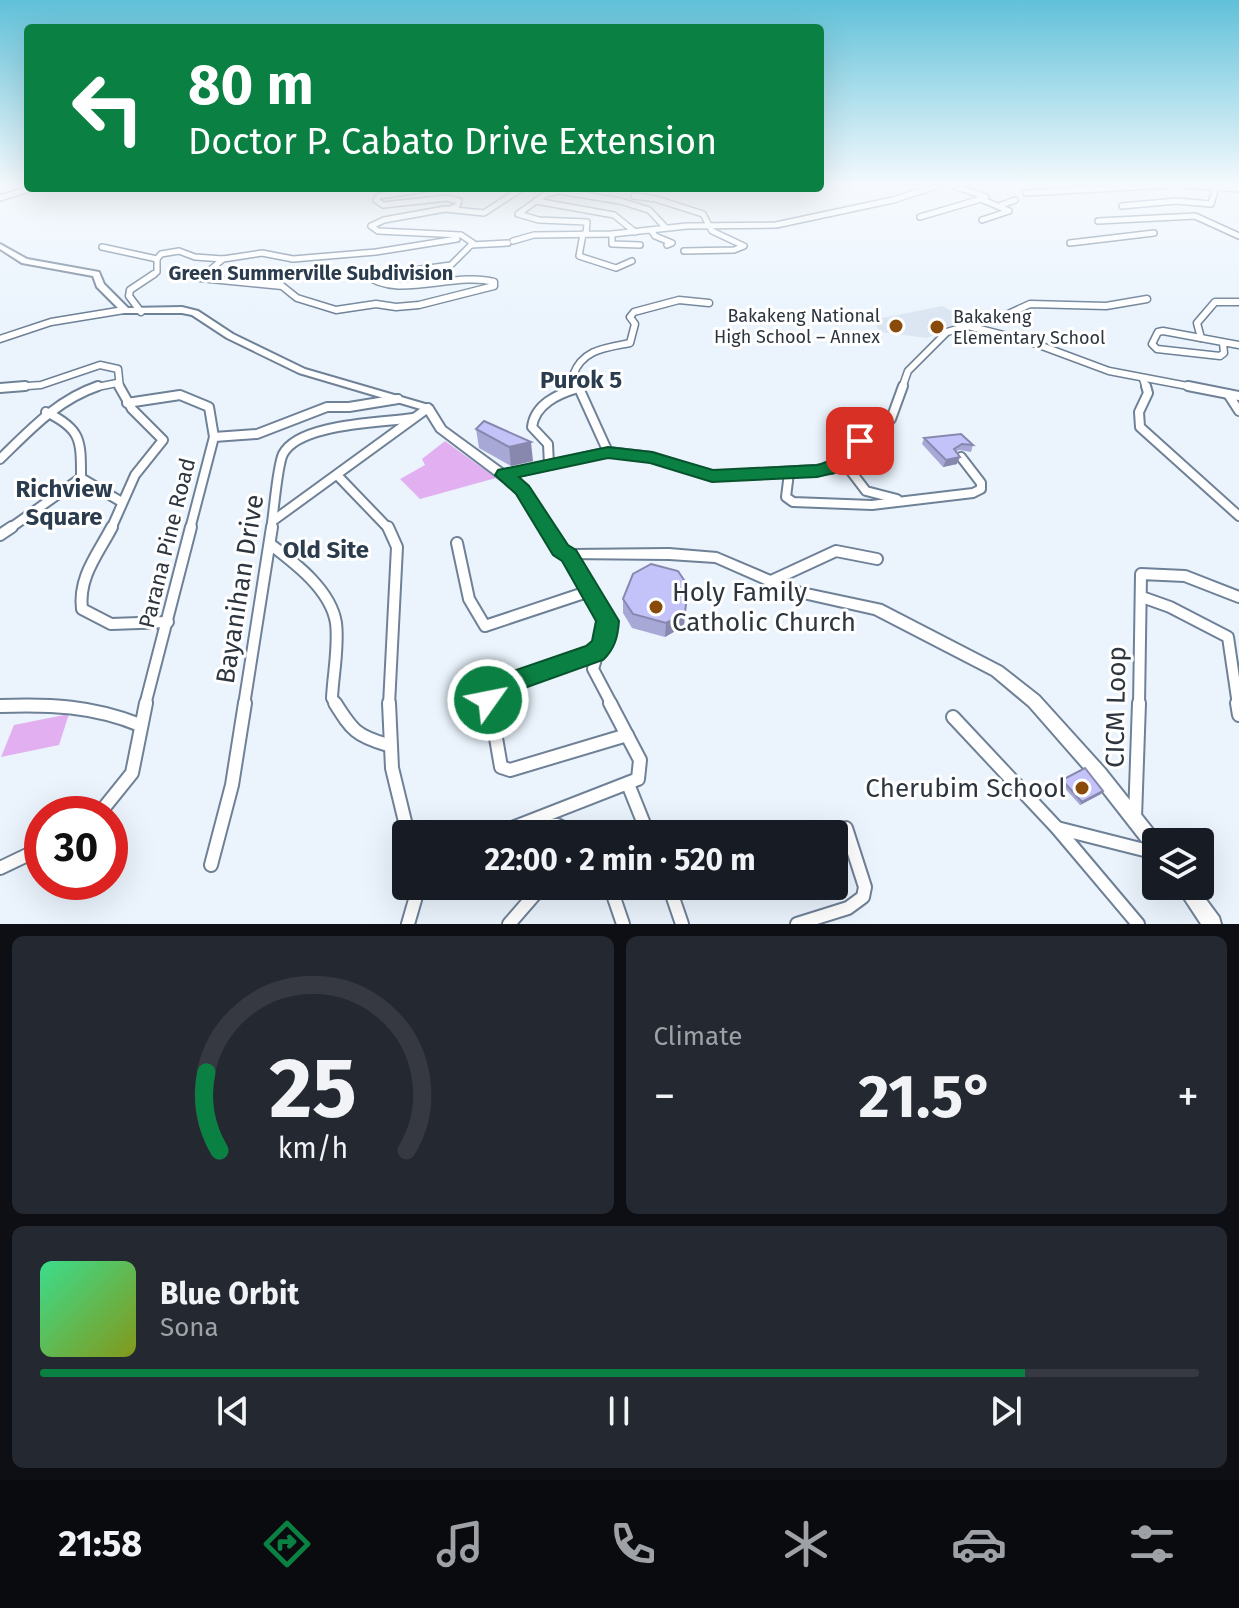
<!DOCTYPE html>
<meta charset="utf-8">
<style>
:root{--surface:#171b24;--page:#242831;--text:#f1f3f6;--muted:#9ea1a6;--line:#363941;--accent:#0b8043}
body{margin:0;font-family:"Fira Sans",sans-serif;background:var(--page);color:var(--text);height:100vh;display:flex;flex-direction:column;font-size:30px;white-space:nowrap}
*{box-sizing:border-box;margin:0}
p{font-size:26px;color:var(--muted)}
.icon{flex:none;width:44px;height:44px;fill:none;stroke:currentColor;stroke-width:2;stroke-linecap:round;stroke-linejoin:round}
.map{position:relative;height:924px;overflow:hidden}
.sheet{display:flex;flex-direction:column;gap:12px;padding:12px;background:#0d0f14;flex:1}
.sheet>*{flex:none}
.hud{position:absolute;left:24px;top:24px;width:800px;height:168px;border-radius:8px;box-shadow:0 8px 32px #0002;background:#0b8043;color:#fff;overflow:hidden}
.tools{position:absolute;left:1142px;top:828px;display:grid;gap:16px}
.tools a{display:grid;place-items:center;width:72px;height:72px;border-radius:8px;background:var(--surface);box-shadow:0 8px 32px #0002;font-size:40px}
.speed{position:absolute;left:24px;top:796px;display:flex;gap:16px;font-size:40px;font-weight:700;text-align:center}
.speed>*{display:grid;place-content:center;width:104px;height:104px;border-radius:50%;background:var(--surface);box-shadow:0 8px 32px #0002;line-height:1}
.speed .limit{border:12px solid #d22;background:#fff;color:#111}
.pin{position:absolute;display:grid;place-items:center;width:68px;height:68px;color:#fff;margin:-34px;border-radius:16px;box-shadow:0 4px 12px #0006}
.me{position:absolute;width:88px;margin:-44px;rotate:57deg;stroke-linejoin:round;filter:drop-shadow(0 0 6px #0008)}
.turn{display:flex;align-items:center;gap:28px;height:168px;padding:0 32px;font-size:36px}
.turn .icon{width:104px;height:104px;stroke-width:2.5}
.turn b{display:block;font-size:56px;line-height:68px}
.big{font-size:60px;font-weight:700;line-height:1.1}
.sheet .tile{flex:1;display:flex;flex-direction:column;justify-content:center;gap:12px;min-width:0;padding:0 28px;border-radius:12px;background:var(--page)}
.sheet .dial{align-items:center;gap:0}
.dial svg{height:208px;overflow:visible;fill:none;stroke:var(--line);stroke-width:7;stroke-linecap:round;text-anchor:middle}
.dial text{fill:var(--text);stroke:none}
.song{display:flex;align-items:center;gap:24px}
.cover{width:96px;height:96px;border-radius:12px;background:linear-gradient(135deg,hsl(150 70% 55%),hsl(70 70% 35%))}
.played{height:8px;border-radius:4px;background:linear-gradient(90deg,var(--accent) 85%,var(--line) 85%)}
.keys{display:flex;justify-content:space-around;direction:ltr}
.heat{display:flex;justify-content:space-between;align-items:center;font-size:44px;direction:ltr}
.sheet .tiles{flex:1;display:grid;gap:12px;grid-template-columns:1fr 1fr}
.tile:last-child{grid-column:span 2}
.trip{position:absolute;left:392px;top:820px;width:456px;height:80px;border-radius:8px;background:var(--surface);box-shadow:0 8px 32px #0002;font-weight:700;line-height:80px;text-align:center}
.tab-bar{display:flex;height:128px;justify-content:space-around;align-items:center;background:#090b0e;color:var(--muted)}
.tab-bar .icon{width:56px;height:56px}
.tab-bar .on{color:var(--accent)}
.tab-bar b{font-size:36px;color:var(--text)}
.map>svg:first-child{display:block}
.built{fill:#dbe6f2}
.green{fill:#e2b0f1}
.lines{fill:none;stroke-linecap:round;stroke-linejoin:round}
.street-far4-casing{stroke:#6e8197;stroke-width:8}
.street-far3-casing{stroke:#6e8197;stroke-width:9}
.street-far2-casing{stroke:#6e8197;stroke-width:12}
.street-far1-casing{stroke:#6e8197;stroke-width:14}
.street-casing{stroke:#6e8197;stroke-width:16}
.secondary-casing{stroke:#6e8197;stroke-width:4}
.street-far4{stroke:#fff;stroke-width:5}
.street-far3{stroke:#fff;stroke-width:6}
.street-far2{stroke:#fff;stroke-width:8}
.street-far1{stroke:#fff;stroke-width:10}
.street{stroke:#fff;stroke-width:12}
.secondary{fill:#fff;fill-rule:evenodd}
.wall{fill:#a8a8d7}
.shaded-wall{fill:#8888af}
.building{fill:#c3c3fa;stroke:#8888af;stroke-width:2}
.route{fill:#0b8043;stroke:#07532c;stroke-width:2}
.poi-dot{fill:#884b0a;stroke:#fff;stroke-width:3}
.labels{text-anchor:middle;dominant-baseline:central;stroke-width:6;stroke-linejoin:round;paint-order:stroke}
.far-poi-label{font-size:18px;fill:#2d353f;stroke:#fff;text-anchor:end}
.far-neighbourhood-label{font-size:20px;font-weight:bold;fill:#2b3c4f;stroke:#fff}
.street-label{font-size:22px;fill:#2d353f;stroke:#fff}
.neighbourhood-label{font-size:24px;font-weight:bold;fill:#2b3c4f;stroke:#fff}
.near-street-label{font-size:26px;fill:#2d353f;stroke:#fff}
.near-poi-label{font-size:26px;fill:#2d353f;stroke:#fff;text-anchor:start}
</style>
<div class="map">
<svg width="1239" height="924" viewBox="0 0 1239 924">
<rect width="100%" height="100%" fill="#ebf4fd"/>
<polygon class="built" points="942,306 972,321 927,338 880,332 873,320"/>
<g class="green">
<polygon points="445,441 496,478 420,499 400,479 425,465 422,459"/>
<polygon points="69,714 59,745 1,757 14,725"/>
</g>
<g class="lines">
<g class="street-far4-casing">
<g id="street-far4">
<polyline points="951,185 986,197"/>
<polyline points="1186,185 1239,189"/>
<polyline points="43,188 72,188"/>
<polyline points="433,188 379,196 376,200 383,205 447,198 459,201 457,206 450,209"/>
<polyline points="1026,193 1170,185"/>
<polyline points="634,196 656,199 703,214 712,231 744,246 734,250 684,251"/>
<polyline points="0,198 32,188"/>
<polyline points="981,199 1009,211 982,220"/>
<polyline points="536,201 614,215 635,232"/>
<polyline points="999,206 1015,200"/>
<polyline points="1122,206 1176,201 1211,204 1216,187"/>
<polyline points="920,217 981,199"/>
<polyline points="1098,221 1195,216 1239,236"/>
<polyline points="651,230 655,236 672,243 667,245"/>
<polyline points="583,234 579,256 616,268 632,261"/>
<polyline points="586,234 587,222 539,220 518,214 546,194 559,191 620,201 649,210 666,228"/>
<polyline points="612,234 612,244 640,245"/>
<polyline points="513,241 534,235 612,234 687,226 776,225 893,200 940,185"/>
<polyline points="1070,243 1154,233"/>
<polyline points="471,245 508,243"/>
<polyline points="102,247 157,259"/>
<polyline points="157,259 161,254 179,251 195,257 223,259 262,253 293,259 376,252 457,239"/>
<polyline points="151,276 157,272 157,259"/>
<polyline points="203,276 223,259"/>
<polyline points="368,276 451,265 473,243 461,235 378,231 371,226 384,220 445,209 484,213 522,188"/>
</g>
</g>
<g class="street-far3-casing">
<g id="street-far3">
<path d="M205,274L200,278L282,286L297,298L336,310L376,304L396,307L419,305L494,286V282C456,271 395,300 367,275L371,274"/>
<polyline points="141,312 129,296 130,290 154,274"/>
<polyline points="968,326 1031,342 1109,371 1198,388"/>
<polyline points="1201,338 1197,323 1215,302 1239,302"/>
<polyline points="0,339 51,322 124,310"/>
<polyline points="1223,343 1224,353 1220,356 1157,349 1152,344 1158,332 1163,331 1239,345"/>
<polyline points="1143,379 1146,388"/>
<polyline points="0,388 41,385 100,365 118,369 120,388"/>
<polyline points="92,388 117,383"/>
<path d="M579,388L573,375C583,349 605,348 630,343L635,324L630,317L634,312L679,300L709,303"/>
<polyline points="902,388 908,371 947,332 1006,315 1030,304 1106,306 1147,299"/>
</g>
</g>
<g class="street-far2-casing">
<g id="street-far2">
<polyline points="578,386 608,452"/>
<polyline points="1146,386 1148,393 1139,412 1140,427 1239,516"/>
<polyline points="1188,386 1239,396"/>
<polyline points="0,388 25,386"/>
<polyline points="1228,394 1239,411"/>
<polyline points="127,403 180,395 209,407 214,437 190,529"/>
<path d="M46,412C82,429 81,441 81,478L120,501"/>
<polyline points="214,437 257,434 327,407 349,407 398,399"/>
<path d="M0,459C30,430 57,400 98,386"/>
<path d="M549,465L548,444L532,427C535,404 558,394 578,388"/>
<polyline points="840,466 850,470 866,491 897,499"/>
<polyline points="789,473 786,497 793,502 872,505 973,493 981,489 981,483 961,457"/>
<polyline points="337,475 389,529"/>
<polyline points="504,475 608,452 652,457 712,476 832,469 843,463 860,441 891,419 903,386"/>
<polyline points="274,520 428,408"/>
<polyline points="9,529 81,478"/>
<polyline points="111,529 135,475 163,440 132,409 119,386"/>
<path d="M271,529C274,513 277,466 283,454C299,423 382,423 413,418"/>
</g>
</g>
<g class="street-far1-casing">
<g id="street-far1">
<path d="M112,527C98,554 78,577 82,609L111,624L168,622"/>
<polyline points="388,527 397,547 389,705"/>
<polyline points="0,535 12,527"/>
<polyline points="457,543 469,599 485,626 590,591"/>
<path d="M270,544C295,563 331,590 336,623C339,647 333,675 332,698L336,705"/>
<polyline points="569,555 607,621 593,669 612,705"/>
<polyline points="771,581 836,551 877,559"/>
<polyline points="1142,597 1170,607 1228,637 1238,705"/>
<polyline points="145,705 191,527"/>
<polyline points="244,705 272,527"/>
<polyline points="491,705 489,694 501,685 595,653"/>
<polyline points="1139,705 1141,574 1185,576 1239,597"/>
</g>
</g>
<g class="street-casing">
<g id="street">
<path d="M335,703C352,730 356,736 388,745"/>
<polyline points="389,703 392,768 408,834"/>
<polyline points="490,703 501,767 510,770 627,735"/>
<polyline points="1237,703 1239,715"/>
<path d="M0,706C49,704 94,706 140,725"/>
<polyline points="953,717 1057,828 1138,924"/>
<polyline points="628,784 648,834"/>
<polyline points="99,814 132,773 146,703"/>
<polyline points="1135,818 1139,703"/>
<polyline points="527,826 557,825 576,834"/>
<polyline points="1057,828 1156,853"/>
<polyline points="497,834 638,779 640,760 610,703"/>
<polyline points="211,865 232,785 245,703"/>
<polyline points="0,868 42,848"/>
<polyline points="610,886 623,924"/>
<polyline points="669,886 682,924"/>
<polyline points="408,924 419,886"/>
<polyline points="509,924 542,886"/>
<polyline points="797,924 848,908 863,897 865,887 846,828"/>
</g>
</g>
<g class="secondary-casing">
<g id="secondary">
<polygon points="0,244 27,259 99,272 104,284 128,308 182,307 198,311 233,334 305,369 432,406 445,427 527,487 565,547 571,550 669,549 717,553 797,587 882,605 1002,667 1039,696 1105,769 1163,842 1156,842 1156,855 1150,852 1093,779 1029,706 992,675 874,614 790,595 715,562 669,559 565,558 557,553 519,493 437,431 424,410 299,373 227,338 192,315 182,313 123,313 97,287 93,276 22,263 0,249"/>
<polygon points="1176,886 1196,886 1219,917 1221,924 1201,924"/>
</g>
</g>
<use href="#street-far4" class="street-far4"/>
<use href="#street-far3" class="street-far3"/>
<use href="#street-far2" class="street-far2"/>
<use href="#street-far1" class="street-far1"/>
<use href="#street" class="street"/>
<use href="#secondary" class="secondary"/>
</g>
<g class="wall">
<polygon points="484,421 533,461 511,466 479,448 476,429"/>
<polygon points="924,438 973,445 971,452 959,450 956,452 957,464 943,467 922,444"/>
<polygon points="623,599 684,626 665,637 632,628 623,613"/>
<polygon points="1062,780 1101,794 1080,805 1060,783"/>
</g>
<g class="shaded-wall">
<polygon points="531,442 533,461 511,466 509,447"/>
<polygon points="960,457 957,464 943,467 946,460"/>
<polygon points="688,586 684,626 665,637 666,623"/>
<polygon points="1103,791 1101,794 1080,805 1082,802"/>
</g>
<g class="building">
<polygon points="484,421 531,442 509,447 476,429"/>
<polygon points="961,434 973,445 962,444 954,449 960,457 946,460 924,438"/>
<polygon points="651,564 678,571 688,586 685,613 666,623 633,614 623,599 633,574"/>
<polygon points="1085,768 1103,791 1082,802 1062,780"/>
</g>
<linearGradient id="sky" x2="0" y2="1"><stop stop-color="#60c1d9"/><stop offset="0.59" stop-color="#f6fafe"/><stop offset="1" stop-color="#f6fafe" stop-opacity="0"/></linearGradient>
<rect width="1239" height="314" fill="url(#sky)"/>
<path class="route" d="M860,435L869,441L846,470L817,477L712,482L650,463L608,458L519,477L529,486L568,545L576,550L619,621C618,636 615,649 603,660L502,696L497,707L488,710L479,707L476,700L484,681L586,646L592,641L596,621L562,561L553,555L516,494L495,475L498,470L608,447L652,452L713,470L817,465C843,459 842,441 860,435Z"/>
<g class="poi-dot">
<circle cx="896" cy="326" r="8"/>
<circle cx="937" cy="327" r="8"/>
<circle cx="656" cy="607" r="8"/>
<circle cx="1082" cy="788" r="8"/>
</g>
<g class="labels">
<g class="far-poi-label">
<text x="880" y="316">Bakakeng National<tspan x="880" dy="21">High School – Annex</tspan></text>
<text x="953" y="317" text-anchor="start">Bakakeng<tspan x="953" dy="21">Elementary School</tspan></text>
</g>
<g class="far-neighbourhood-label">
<text x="311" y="273">Green Summerville Subdivision</text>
</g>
<g class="street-label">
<text transform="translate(167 543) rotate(-76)">Parana Pine Road</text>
</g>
<g class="neighbourhood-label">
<text x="581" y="380">Purok 5</text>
<text x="64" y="489">Richview<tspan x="64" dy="28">Square</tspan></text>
<text x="326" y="550">Old Site</text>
</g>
<g class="near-street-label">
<text transform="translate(240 589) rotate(-81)">Bayanihan Drive</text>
<text transform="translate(1116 707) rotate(-89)">CICM Loop</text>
</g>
<g class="near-poi-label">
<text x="672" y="592">Holy Family<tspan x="672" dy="30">Catholic Church</tspan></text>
<text x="1066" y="788" text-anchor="end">Cherubim School</text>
</g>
</g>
</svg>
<div class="tools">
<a><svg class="icon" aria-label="layers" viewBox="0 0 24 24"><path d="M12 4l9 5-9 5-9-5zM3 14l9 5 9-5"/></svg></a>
</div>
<div class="speed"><div class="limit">30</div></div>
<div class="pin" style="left:860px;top:441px;background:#d93025"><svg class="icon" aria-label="arrive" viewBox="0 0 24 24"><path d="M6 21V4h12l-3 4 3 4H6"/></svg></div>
<svg class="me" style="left:488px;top:700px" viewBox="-20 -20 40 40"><circle r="17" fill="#0b8043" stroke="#fff" stroke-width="3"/><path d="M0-11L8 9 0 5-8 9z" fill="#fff"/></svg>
<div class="trip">22:00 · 2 min · 520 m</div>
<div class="hud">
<div class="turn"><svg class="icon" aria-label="left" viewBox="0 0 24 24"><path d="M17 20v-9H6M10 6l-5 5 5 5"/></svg><div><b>80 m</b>Doctor P. Cabato Drive Extension</div></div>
</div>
</div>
<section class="sheet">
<div class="tiles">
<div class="tile dial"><svg viewBox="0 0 100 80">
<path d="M14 69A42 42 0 1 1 86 69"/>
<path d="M14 69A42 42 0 0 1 9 39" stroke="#0b8043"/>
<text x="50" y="56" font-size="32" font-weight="700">25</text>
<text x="50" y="72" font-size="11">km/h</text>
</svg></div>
<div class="tile"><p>Climate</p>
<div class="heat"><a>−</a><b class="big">21.5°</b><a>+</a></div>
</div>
<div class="tile">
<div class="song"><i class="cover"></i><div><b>Blue Orbit</b><p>Sona</p></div></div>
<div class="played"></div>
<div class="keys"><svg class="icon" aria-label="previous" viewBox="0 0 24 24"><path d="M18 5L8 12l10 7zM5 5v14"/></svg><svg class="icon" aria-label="pause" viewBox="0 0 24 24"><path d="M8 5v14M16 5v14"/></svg><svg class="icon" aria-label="next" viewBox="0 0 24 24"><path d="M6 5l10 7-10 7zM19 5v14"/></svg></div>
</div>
</div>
</section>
<nav class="tab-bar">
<b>21:58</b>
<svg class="icon on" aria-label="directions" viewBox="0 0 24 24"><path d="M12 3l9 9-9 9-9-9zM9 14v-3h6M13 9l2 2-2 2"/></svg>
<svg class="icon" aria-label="music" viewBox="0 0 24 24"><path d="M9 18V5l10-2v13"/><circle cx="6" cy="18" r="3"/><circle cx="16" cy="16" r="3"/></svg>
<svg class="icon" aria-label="phone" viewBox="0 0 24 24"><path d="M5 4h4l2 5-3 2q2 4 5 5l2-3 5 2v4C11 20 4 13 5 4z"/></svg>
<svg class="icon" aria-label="climate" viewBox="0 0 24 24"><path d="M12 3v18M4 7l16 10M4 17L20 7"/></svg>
<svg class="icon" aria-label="car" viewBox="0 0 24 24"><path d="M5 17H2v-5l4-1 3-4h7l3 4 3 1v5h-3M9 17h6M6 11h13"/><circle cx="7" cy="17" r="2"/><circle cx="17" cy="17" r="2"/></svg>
<svg class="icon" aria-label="filters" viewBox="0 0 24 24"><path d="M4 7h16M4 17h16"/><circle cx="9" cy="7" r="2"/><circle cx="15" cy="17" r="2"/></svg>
</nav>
